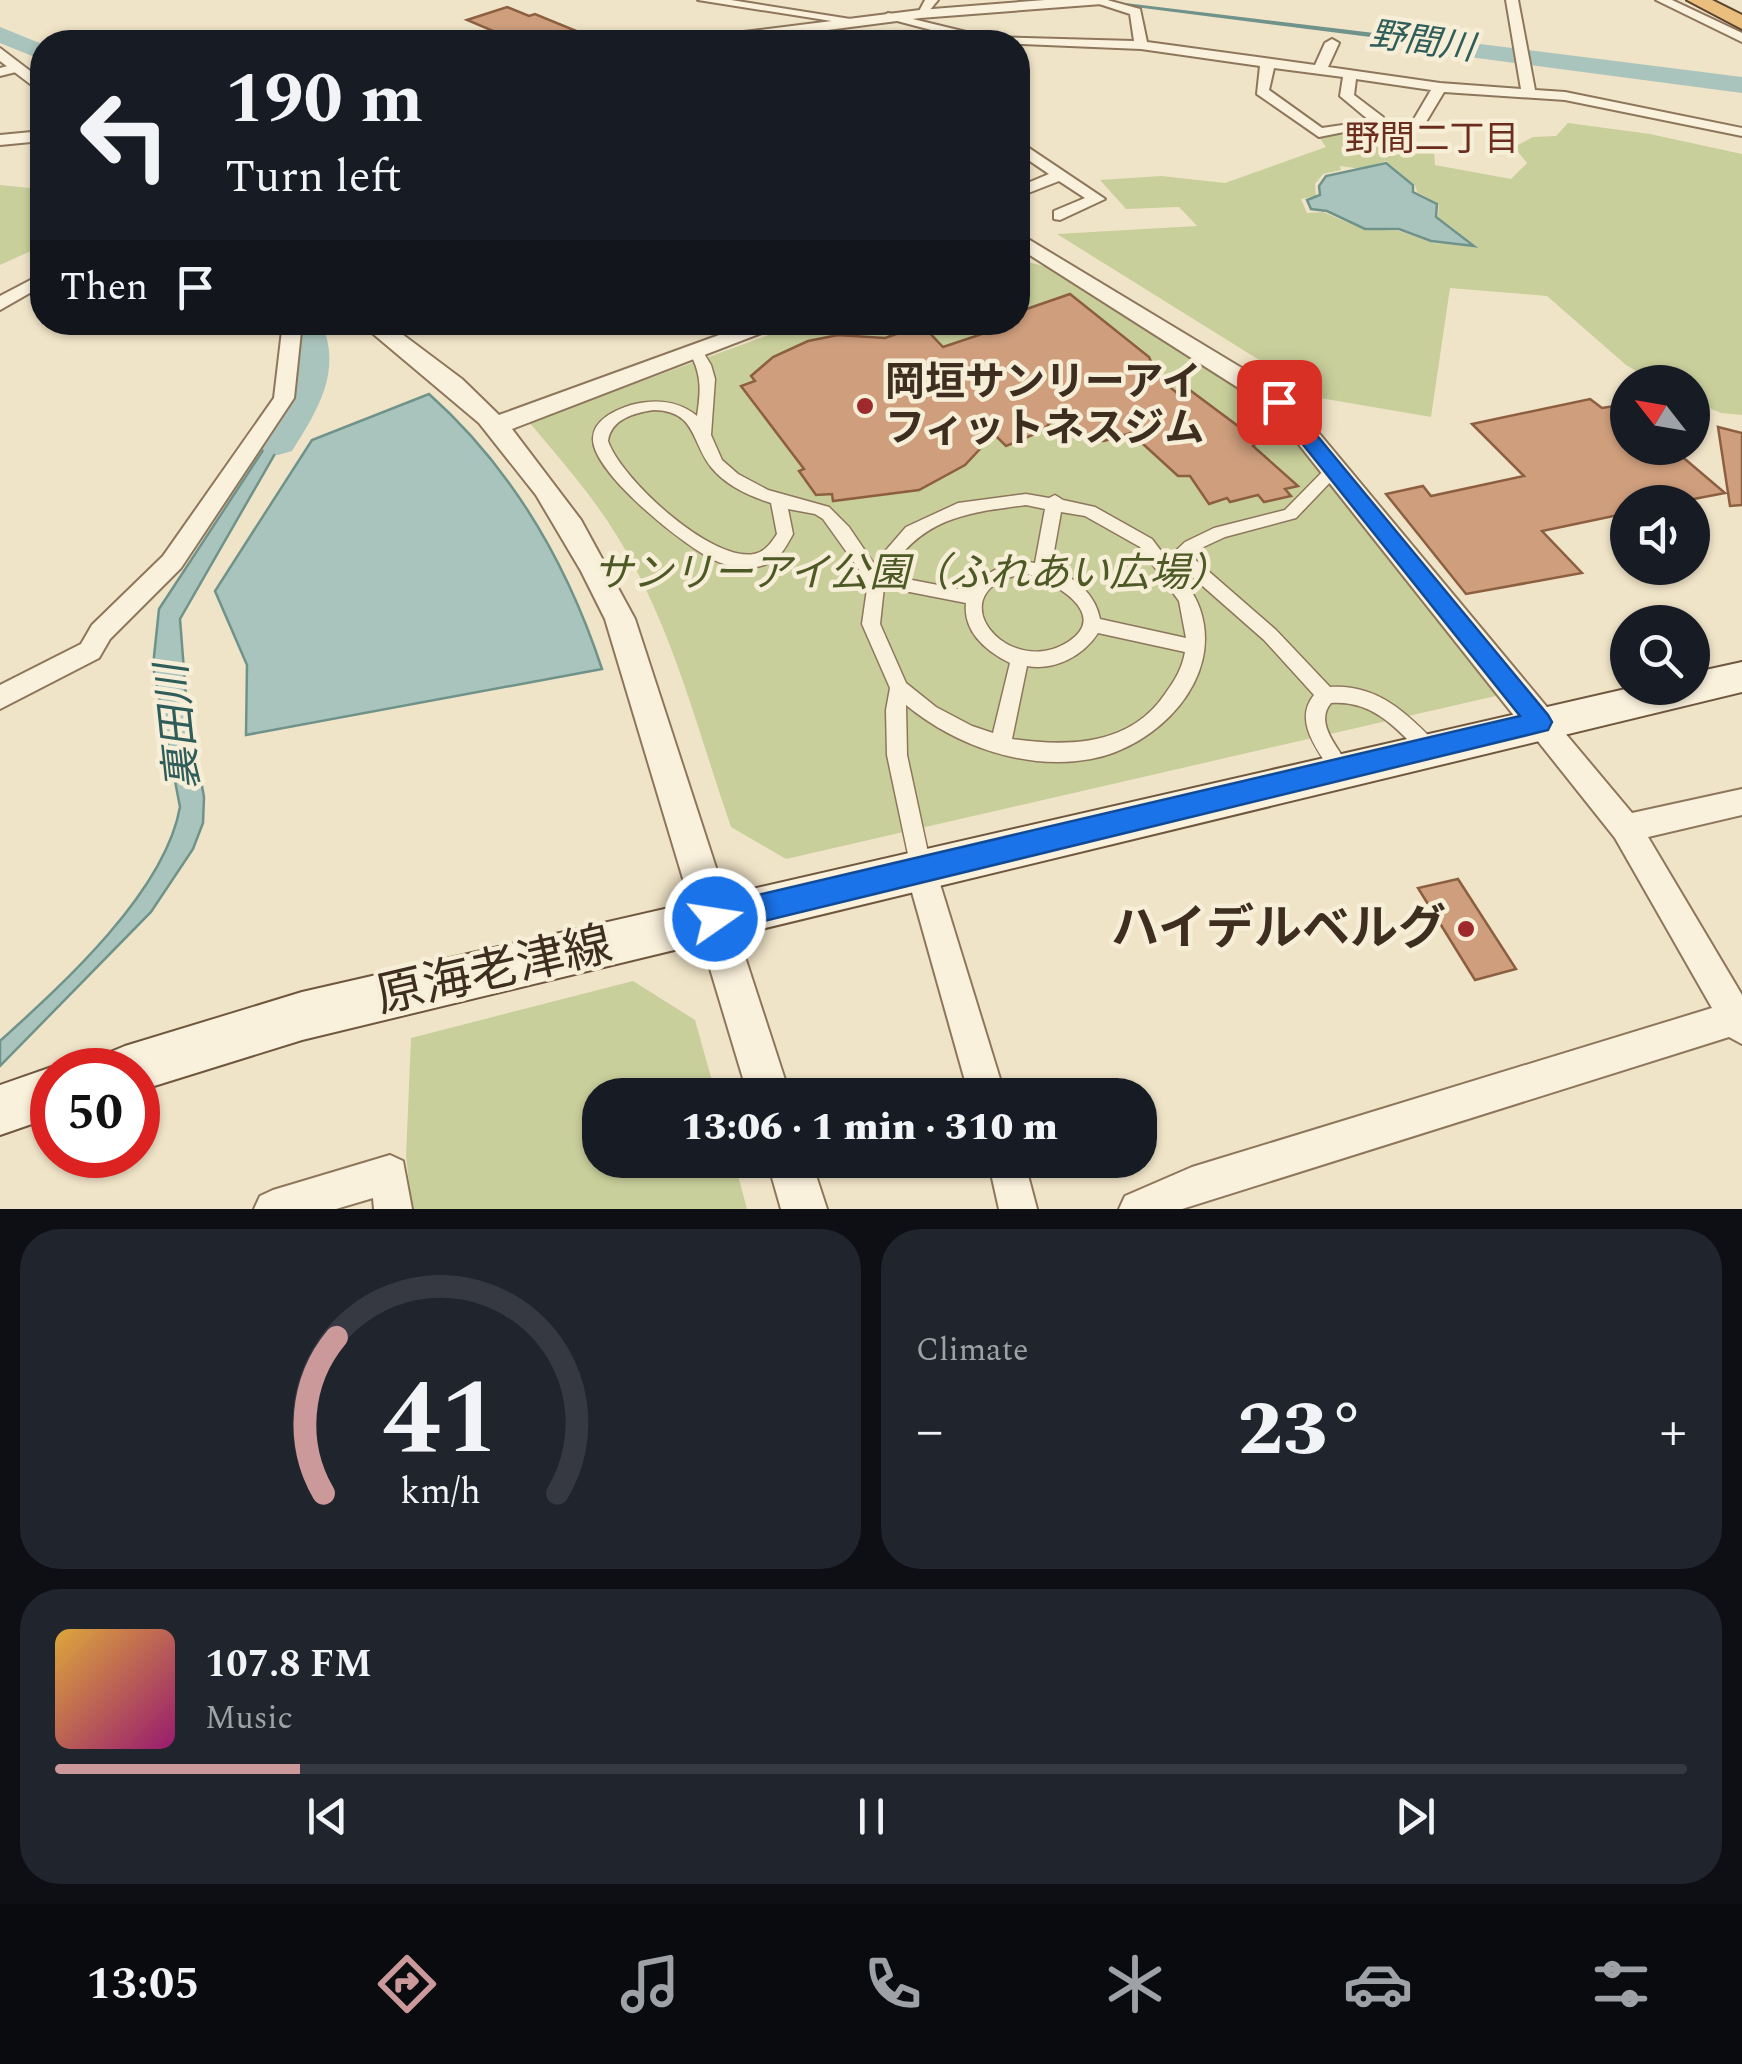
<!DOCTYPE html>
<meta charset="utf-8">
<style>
:root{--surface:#171b24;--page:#20242c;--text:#f1f3f6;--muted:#9ea1a6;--line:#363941;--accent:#cc999b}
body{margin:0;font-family:Spectral,"Noto Sans JP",serif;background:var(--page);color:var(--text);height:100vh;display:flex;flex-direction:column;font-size:38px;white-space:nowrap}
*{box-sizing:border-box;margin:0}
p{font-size:32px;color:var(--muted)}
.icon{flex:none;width:55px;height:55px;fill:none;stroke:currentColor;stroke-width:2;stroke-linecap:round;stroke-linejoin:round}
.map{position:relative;height:1209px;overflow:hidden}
.drawer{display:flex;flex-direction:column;gap:20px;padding:20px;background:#0d0f14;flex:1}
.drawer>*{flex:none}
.hud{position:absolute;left:30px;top:30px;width:1000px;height:305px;border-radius:40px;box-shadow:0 2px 8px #0004;background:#171b24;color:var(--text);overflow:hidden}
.needle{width:65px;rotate:301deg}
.tools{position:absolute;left:1610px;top:365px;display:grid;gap:20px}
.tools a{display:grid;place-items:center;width:100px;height:100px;border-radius:50%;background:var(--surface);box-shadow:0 2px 8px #0004;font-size:50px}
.speed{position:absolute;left:30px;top:1048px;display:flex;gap:20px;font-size:50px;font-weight:700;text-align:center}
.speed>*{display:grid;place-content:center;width:130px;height:130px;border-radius:50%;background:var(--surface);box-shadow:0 2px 8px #0004;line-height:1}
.speed .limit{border:15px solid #d22;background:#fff;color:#111}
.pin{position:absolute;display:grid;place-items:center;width:85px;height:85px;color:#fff;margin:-42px;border-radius:20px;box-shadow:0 5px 15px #0006}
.me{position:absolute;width:110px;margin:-55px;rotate:77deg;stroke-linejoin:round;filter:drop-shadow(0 0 8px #0008)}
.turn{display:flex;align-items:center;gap:35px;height:210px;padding:0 30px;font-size:45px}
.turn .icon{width:130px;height:130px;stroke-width:2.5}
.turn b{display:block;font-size:70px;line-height:85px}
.then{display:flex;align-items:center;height:95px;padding:0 30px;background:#0003;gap:20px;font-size:38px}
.big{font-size:75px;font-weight:800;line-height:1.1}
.drawer .widget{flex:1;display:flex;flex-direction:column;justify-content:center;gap:15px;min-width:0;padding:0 35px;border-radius:40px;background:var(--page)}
.drawer .dial{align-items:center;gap:0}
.dial svg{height:260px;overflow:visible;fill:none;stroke:var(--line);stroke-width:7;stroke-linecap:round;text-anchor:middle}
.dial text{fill:var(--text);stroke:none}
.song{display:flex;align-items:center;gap:30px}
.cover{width:120px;height:120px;border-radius:15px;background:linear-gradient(135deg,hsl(40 70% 55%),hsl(320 70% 35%))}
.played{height:10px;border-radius:5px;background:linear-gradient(90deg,var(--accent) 15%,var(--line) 15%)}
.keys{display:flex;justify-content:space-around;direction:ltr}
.heat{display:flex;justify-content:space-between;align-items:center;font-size:55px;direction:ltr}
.drawer .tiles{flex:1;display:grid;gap:20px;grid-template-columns:1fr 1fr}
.widget:last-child{grid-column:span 2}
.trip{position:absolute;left:582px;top:1078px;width:575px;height:100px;border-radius:40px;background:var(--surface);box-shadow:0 2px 8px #0004;font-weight:800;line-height:100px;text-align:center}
.menu{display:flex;height:160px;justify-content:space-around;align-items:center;background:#090b0e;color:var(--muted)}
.menu .icon{width:70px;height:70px}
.menu .active{color:var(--accent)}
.menu b{font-size:45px;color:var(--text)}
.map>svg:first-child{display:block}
.green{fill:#c9cf9b;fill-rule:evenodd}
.water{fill:#a9c4bc;stroke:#6f938a;stroke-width:2.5}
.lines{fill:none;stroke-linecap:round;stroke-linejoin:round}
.river{fill:#a9c4bc;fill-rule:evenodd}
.building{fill:#cf9f7d;stroke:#8d5f41;stroke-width:2.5}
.pedestrian-casing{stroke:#8d765c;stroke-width:3}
.minor-casing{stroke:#8d765c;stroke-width:4}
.tertiary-casing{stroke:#8d765c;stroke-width:4}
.secondary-casing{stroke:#6f573f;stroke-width:4}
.trunk-casing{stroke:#5b4430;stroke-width:4}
.pedestrian{fill:#faf1dc;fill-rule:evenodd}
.minor{fill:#faf1dc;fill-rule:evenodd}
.tertiary{fill:#faf1dc;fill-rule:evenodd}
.secondary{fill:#faf1dc;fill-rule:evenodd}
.trunk{fill:#eabe7c;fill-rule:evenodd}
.route{fill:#1a73e8;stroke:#114b97;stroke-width:2.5}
.poi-dot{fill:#9e2a2b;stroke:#f7eed8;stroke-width:4}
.labels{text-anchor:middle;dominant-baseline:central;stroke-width:9;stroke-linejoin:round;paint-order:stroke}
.far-water-label{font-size:35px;font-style:italic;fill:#2f5d5a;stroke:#f7eed8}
.far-neighbourhood-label{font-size:35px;fill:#6b2e1e;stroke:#f7eed8}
.poi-label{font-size:40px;font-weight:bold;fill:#3d2e20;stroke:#f7eed8;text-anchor:start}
.park-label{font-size:40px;font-style:italic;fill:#4d5a26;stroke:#f7eed8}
.water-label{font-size:42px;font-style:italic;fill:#2f5d5a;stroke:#f7eed8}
.near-poi-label{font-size:48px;font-weight:bold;fill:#3d2e20;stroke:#f7eed8;text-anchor:end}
.near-street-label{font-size:48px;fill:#3d2e20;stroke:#f7eed8}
</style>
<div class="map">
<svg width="1742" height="1209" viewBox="0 0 1742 1209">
<rect width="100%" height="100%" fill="#f0e4c8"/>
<g class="green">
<path d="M1568,123L1650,134L1742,154V415L1721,413L1693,401L1692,382H1655L1626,365L1547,296L1450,288L1431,417L1320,398L1057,234L1197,226L1179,207L1126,209L1100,180L1161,176L1225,183L1326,147L1319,137L1360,130L1382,147L1434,151L1435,165L1511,179L1527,163L1514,147L1533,137L1556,136ZM1386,161L1415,185L1417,192L1439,204L1438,217L1478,247L1433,243L1399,231L1363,229L1323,212L1307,213L1301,199L1316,196L1315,184L1323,174L1341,170L1340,166L1361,169Z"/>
<polygon points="0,185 30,188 42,198 42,246 0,265"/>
<path d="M1018,260L1053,268L1272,410L1500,695L786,859L731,827C697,729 672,625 617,536C592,495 560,459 529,422L802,323L1018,322Z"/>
<polygon points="633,981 695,1020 716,1095 600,1095 600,1160 734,1160 747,1209 412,1209 406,1156 411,1038"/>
</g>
<g class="water">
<polygon points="1090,0 1679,71 1742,83"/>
<polygon points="1386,163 1413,185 1413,192 1437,204 1436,217 1474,246 1431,241 1399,229 1365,229 1327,211 1311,209 1307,200 1320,195 1319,186 1326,176"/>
<path d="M301,323L318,326L307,398L180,619L186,696L204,797L203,823L193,849L151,912L0,1066V1041C63,984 165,892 180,807L153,666L159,609L294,403L306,335Z"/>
<path d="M429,394C513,469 567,563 602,669L246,735L247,665L215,591L312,440Z"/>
</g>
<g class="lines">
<g class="river">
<polygon points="0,27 42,44 42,60 0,43"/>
<polygon points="1448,40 1742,77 1742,93 1439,53 1435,48 1439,43"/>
<path d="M285,322H321C343,370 318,410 292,451L278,455L264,451L258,441C281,402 304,368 285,322Z"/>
</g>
</g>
<g class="building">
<polygon points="507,7 529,16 535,14 603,42 519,42 467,20"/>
<polygon points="1070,294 1149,357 1158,377 1177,393 1187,388 1258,441 1253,446 1298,486 1285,489 1291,496 1264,502 1258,495 1230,502 1227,498 1209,504 1190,476 1178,476 1131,433 1104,441 1088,440 1072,432 1058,415 1042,431 1006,446 994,434 965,465 919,490 833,501 832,494 816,495 799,471 804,469 741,386 755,381 751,376 773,357 808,341 838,335 885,338 922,325 943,347 982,334 978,322 1018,322 1018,312"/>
<polygon points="1590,399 1602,408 1628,404 1628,448 1672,448 1725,493 1678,502 1628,502 1628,513 1542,531 1582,573 1466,594 1386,494 1423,486 1431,496 1524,476 1472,424"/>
<polygon points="1718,427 1742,433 1742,505 1730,506"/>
<polygon points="1458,879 1516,969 1475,980 1418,888"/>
</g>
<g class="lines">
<g class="pedestrian-casing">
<path id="pedestrian" d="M695,346L700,347L711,365L715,379L711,435L722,460L738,474L768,490L829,507L849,527L874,564L906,527L958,503L1026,494L1049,498L1055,495L1063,500L1095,507L1152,539L1167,559L1185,542L1214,528L1285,510L1330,464H1340L1343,468L1340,472L1296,518L1225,537L1197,550L1191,556L1276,630L1330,687C1377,684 1405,712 1436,743L1439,749L1436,755L1429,758L1422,755C1396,727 1372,700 1331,703C1313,724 1341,750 1351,770L1348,776L1341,779L1334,776C1320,752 1292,722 1314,695L1264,640L1181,567L1175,570C1185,582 1195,594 1200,609C1224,679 1157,747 1091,759C1026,771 956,746 906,705L907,755L932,871L929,878L921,881L913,878L887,755L886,710L890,688L862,624L868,582L823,519L815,514L788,509L793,534C787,545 781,557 769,563C753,571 732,568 716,561C686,548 591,472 593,438C594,419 616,410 631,405C655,399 677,400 697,416C701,390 702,373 688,350ZM654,410C696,411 691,441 711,467C725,485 749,496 771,503L777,534C771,543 765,552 754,554C711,562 621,479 608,441C611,419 634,413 654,410ZM1026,505L1045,509L1035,563C1011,558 984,572 969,591L886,575C922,518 964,513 1026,505ZM1061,512L1085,516L1140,547L1179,601L1186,638L1100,619C1095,593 1075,578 1051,568ZM1024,573C1052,580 1112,614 1068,642C1013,677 948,607 1002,580C1008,577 1017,576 1024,573ZM884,587L966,603C963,632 986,651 1010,663L993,733L972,726L936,707L906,683L880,624ZM1098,633L1185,652C1182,669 1175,680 1165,694C1130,746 1068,747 1012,739L1027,666C1055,671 1083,656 1098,633Z"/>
</g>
<g class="minor-casing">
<g id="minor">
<polygon points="698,0 731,0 863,21 857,25"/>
<polygon points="925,0 938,0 924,17 916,17"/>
<path d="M1087,0H1107L1140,9L1147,42L1315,65L1325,43L1332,39L1339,43L1328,67L1440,83L1521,89L1506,0H1518L1535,90L1565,92L1742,128V136L1565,100L1444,92L1423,127L1418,128L1411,124L1431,90L1356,79L1354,95L1383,117L1384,124L1319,137L1257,94L1260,66L1141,49L977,42L882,17L888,13L987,37L1134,41L1130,14ZM1274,68L1343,77L1340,96L1370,121L1322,128L1269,90Z"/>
<polygon points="1656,0 1672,0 1742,33 1742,42"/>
<polygon points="15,64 22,68 20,71 0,76 0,68"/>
<polygon points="1018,142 1023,144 1105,199 1060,220 1054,219 1054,211 1085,198 1059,181 1018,197 1018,187 1049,174 1018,153"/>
<polygon points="42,274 42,286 0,310 0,296"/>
<polygon points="283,322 302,322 294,398 181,568 110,639 99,658 0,709 0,685 81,644 92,625 163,556 274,398"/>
<polygon points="1539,710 1549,714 1632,813 1742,789 1742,815 1648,837 1742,995 1742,1044 1729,1037 1182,1209 1119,1209 1125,1196 1192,1167 1712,1008 1615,838 1529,730 1525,722 1529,714"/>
<polygon points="921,856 932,861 936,871 1005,1095 969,1095 906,871 910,861"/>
<polygon points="390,1155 403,1161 412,1209 374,1209 373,1198 336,1209 254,1209 260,1196 273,1190"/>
<polygon points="988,1160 1024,1160 1037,1209 999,1209"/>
</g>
</g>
<g class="tertiary-casing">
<g id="tertiary">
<polygon points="1045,0 1109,0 1102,4 920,18 735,42 695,42 703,37 920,10"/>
<polygon points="0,48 42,80 42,93 0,61"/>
<polygon points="42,131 42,141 0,145 0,135"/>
<polygon points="1028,239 1288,396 1551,712 1555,722 1551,732 1539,736 1527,732 1270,408 1025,252 1018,254 1018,242"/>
<polygon points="359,322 386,322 462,379 499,415 755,322 790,322 512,429 581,520 635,619 790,1095 748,1095 605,619 581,571 536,495 479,423"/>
<polygon points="767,1160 811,1160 827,1209 781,1209"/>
</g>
</g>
<g class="secondary-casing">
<g id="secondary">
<polygon points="1742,662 1742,692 302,1040 138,1091 138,1070 101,1070 108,1053 125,1046 302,992 1630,688 1692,688 1692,673"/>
<polygon points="52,1067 59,1070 52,1070 52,1117 0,1135 0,1085"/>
</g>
</g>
<g class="trunk-casing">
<polygon id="trunk" points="1687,0 1712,0 1742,15 1742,29"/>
</g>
<use href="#pedestrian" class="pedestrian"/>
<use href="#minor" class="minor"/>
<use href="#tertiary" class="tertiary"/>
<use href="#secondary" class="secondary"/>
<use href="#trunk" class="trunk"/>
</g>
<polygon class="route" points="1279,396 1286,398 1548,715 1552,722 1548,730 715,933 705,929 700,919 705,909 715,905 1520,716 1273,407 1270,402"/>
<g class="poi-dot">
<circle cx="865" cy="406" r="10"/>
<circle cx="1466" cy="929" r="10"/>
</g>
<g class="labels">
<g class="far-water-label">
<text transform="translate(1422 42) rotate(8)">野間川</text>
</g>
<g class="far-neighbourhood-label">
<text x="1432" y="139">野間二丁目</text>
</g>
<g class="poi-label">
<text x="885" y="383">岡垣サンリーアイ<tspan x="885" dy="46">フィットネスジム</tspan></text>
</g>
<g class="park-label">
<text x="911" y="574">サンリーアイ公園（ふれあい広場）</text>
</g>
<g class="water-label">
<text transform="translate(179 727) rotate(-96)">裏田川</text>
</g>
<g class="near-poi-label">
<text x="1446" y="929">ハイデルベルグ</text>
</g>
<g class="near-street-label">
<text transform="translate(494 971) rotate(-13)">原海老津線</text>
</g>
</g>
</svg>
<div class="tools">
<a><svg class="needle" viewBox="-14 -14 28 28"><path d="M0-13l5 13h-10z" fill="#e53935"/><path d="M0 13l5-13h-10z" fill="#9ea1a6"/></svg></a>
<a><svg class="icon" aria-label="sound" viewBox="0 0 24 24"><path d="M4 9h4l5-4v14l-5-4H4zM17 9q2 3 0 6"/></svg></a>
<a><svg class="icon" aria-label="search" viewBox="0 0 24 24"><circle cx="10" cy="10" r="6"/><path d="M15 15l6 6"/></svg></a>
</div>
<div class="speed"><div class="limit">50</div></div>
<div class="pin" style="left:1279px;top:402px;background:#d93025"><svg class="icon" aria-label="arrive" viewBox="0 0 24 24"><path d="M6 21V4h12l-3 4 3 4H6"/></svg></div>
<svg class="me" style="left:715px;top:919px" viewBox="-20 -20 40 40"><circle r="17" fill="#1a73e8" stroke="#fff" stroke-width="3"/><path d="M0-11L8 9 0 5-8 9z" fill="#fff"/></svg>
<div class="trip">13:06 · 1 min · 310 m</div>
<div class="hud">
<div class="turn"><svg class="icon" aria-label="left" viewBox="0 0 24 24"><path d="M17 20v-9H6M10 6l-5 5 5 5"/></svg><div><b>190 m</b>Turn left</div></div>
<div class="then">Then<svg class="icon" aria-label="arrive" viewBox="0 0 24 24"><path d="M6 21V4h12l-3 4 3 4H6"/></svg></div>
</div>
</div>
<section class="drawer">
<div class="tiles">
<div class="widget dial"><svg viewBox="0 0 100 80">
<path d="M14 69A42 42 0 1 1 86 69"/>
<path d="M14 69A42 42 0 0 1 18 21" stroke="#cc999b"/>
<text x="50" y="56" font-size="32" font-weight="700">41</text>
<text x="50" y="72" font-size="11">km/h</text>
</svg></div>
<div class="widget"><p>Climate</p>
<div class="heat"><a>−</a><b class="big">23°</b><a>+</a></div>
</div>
<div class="widget">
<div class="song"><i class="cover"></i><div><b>107.8 FM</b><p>Music</p></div></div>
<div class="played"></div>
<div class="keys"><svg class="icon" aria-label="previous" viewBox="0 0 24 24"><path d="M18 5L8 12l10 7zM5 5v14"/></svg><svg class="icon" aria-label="pause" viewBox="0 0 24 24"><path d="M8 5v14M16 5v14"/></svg><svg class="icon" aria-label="next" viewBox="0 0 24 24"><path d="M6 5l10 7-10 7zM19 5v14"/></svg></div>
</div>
</div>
</section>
<nav class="menu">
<b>13:05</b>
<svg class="icon active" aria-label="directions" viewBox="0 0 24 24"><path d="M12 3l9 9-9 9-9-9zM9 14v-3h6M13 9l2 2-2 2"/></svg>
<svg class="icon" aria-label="music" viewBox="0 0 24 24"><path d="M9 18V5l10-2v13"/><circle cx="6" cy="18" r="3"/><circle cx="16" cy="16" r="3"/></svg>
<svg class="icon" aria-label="phone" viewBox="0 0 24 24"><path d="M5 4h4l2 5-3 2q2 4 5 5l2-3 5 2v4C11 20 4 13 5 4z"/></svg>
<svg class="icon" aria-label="climate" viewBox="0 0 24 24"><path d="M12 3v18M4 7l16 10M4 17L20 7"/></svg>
<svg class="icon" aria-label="car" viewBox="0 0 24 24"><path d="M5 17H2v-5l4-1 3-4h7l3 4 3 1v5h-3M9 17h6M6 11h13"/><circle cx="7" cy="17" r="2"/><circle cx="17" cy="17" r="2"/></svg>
<svg class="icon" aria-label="filters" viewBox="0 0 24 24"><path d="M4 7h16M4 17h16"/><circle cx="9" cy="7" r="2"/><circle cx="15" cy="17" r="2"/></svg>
</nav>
